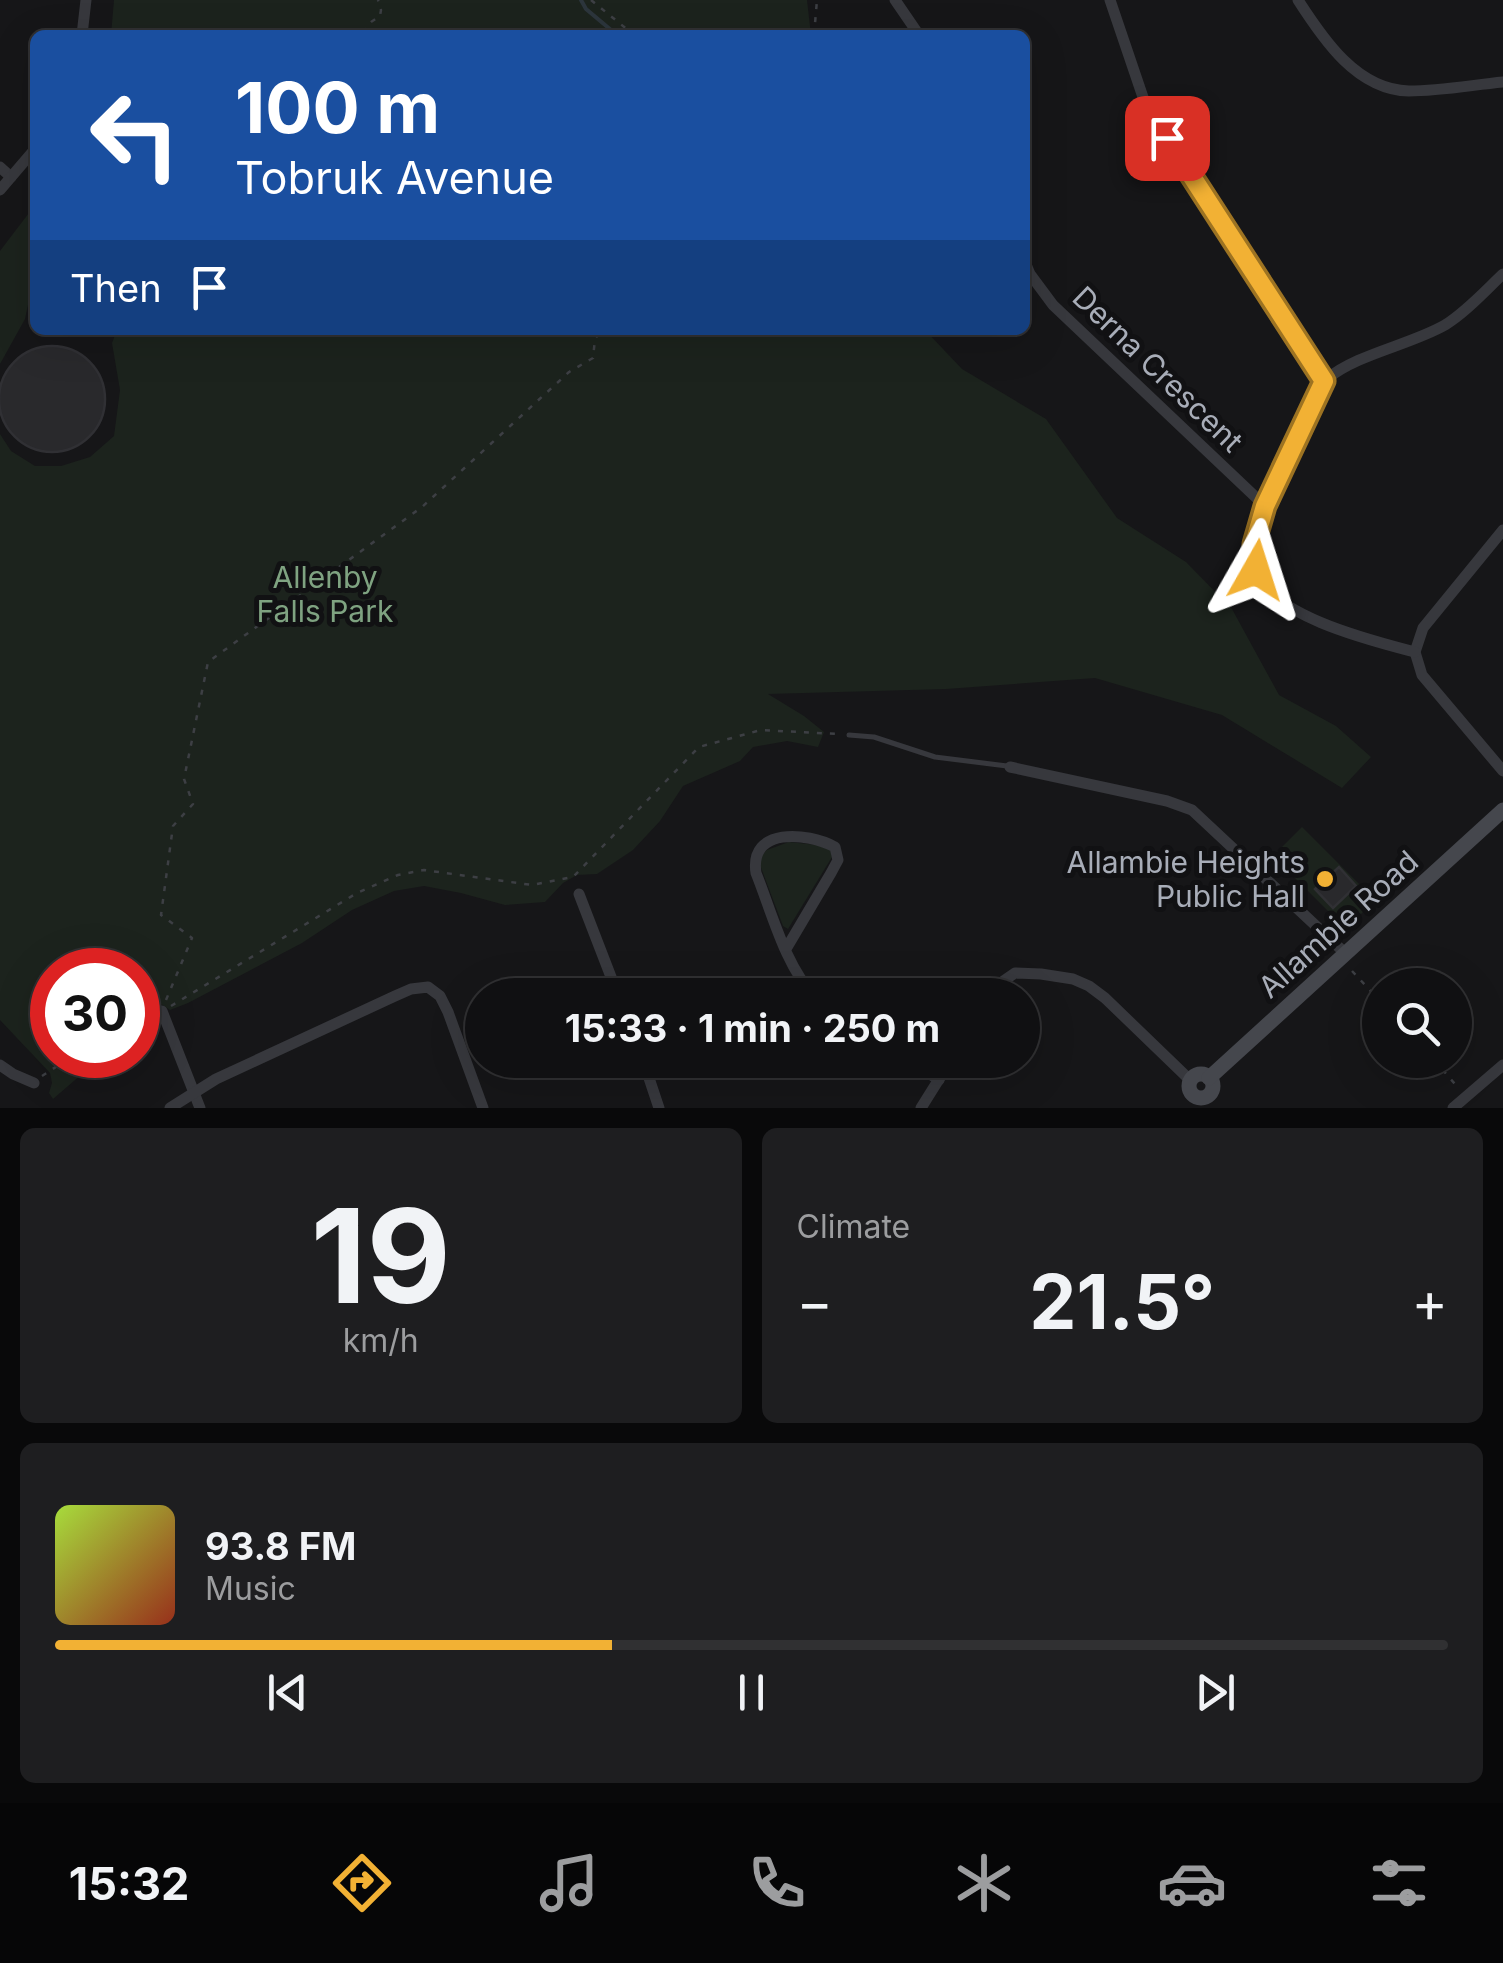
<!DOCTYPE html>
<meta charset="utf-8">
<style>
:root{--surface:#101012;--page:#1e1e20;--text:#f1f3f6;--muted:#9c9d9f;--line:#303032;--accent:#f2b134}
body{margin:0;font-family:Inter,sans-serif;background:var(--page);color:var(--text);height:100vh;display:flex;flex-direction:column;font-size:38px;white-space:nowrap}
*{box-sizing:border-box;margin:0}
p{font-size:32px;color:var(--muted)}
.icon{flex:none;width:55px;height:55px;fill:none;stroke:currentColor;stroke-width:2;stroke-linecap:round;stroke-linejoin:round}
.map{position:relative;height:1108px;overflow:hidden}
.drawer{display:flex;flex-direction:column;gap:20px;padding:20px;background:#09090a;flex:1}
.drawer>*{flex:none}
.guide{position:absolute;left:30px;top:30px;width:1000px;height:305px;border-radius:15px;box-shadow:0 10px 40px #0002,0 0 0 2px var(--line);background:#1a4fa0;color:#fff;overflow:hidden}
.fabs{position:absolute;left:1362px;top:968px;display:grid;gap:20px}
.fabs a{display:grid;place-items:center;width:110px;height:110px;border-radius:50%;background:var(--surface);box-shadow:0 10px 40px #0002,0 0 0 2px var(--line);font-size:50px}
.speed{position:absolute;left:30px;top:948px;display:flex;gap:20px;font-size:50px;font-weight:700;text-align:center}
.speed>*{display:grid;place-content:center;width:130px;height:130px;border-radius:50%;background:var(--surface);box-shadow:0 10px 40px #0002,0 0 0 2px var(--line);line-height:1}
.speed .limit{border:15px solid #d22;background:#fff;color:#111}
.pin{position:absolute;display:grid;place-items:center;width:85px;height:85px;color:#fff;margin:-42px;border-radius:20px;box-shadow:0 5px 15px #0006}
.me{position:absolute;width:110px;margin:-55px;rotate:6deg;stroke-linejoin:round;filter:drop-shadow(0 0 8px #0008)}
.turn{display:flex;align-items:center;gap:35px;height:210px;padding:0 40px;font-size:45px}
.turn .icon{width:130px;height:130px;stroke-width:2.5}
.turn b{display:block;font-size:70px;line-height:85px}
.then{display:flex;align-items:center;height:95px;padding:0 40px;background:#0003;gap:20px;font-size:38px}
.big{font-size:75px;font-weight:700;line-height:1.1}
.drawer .card{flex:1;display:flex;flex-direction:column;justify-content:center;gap:15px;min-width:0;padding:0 35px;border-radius:15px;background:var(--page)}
.drawer .dial{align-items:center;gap:0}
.dial b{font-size:130px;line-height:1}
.song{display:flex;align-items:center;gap:30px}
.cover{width:120px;height:120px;border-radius:15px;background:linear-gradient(135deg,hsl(80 70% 55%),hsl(10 70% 35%))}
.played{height:10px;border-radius:5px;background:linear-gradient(90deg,var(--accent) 40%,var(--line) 40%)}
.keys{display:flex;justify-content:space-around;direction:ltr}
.heat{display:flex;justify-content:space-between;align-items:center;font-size:55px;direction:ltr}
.drawer .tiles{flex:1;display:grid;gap:20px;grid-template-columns:1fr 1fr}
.card:last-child{grid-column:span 2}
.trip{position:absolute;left:465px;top:978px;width:575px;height:100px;border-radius:50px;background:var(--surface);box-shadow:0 10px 40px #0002,0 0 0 2px var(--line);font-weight:700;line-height:100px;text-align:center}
.dock{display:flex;height:160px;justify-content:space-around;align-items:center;background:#060607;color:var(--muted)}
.dock .icon{width:70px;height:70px}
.dock .on{color:var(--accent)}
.dock b{font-size:45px;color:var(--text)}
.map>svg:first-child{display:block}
.green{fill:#1c231d}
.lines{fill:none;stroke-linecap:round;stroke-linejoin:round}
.stream{stroke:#2c353c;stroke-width:4}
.building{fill:#29292c;stroke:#303034;stroke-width:2.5}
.path{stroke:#3d3f44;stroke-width:2.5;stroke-dasharray:5 8;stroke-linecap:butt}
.lane{stroke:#37383d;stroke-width:5}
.street{stroke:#37383d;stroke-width:11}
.secondary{stroke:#45474d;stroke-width:15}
.route-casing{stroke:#9d7322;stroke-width:25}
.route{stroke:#f2b134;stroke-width:18}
.poi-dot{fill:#f2b134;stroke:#111113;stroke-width:4}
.labels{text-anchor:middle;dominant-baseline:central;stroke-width:10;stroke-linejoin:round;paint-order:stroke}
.street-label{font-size:30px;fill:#a8adb8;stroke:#111113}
.park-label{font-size:30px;fill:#7fa381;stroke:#111113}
.poi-label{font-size:30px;fill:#a8adb8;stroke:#111113;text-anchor:end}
</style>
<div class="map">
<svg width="1503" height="1108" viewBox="0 0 1503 1108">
<rect width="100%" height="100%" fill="#161618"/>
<g class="green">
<polygon points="114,0 807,0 811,35 111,35"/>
<polygon points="35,205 35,238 30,244 33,281 25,319 0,364 0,251"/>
<polygon points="117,330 925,330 962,369 1046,419 1117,518 1186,562 1232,609 1279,695 1336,726 1371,757 1342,788 1222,715 1095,678 946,689 768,694 804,716 824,732 818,747 787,741 753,747 740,761 683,786 660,821 633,850 597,874 577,875 563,883 545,902 505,905 461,893 424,886 394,891 352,910 302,943 188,1003 170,1010 161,1004 156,1006 155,1013 138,1028 138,970 52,970 52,1055 104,1055 53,1099 49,1093 52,1083 50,1073 0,1020 0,434 11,451 35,466 61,466 90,457 114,436 120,390 112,343"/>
<polygon points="1302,827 1375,900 1346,929 1273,856"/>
<polygon points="789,842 817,845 831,850 832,857 788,929 783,926 760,865 760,857 767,850"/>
</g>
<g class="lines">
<polyline class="stream" points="581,0 586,9 617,35"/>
</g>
<g class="building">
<circle cx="52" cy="399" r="53"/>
<polygon points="1339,867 1356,886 1333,908 1315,889"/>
</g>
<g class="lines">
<g class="path">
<polyline points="591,0 634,35"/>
<polyline points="351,35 362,34 371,22 380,16 381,10 378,0"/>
<polyline points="814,35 817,0"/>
<polyline points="1352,971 1380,1001"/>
<polyline points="166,1000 192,938 161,915 173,826 193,804 184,779 208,662 422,507 569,372 593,358 595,339 601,330"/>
<polyline points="171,1006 357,893 398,875 424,870 532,885 573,877 699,747 761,730 838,734"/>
<polyline points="138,1020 150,1016"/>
<polyline points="1434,1060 1455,1084"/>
<polyline points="42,1076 74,1055"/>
</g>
<polyline class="lane" points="849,735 874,737 935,757 1007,766"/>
<g class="street">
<polyline points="895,0 919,35"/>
<polyline points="1110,0 1146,106 1324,381"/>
<path d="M1298,0C1323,39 1357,90 1409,91C1440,91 1472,85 1503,82"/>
<polyline points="82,35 86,0"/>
<polyline points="0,167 11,177"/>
<polyline points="0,190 35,149"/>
<polyline points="1025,262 1030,274 1053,305 1265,506"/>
<polyline points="1503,530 1423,628 1415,652 1422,675 1503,771"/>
<path d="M1415,652C1373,641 1270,616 1256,571C1246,537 1269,497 1283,468C1292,448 1311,392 1327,379C1357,354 1410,345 1445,325C1466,312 1485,291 1503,274"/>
<polyline points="1010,767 1167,801 1192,810 1345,953"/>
<polyline points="579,894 618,995"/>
<path d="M786,949L831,873L838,860L835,847C807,832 749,827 756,873C771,910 786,968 814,995"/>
<polyline points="993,995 1002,982 1015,973 1041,974 1073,979 1089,986 1105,998 1190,1080"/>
<polyline points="162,1011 200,1108"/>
<polyline points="643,1060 659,1108"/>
<polyline points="908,1060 939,1080"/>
<polyline points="0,1065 13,1074 34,1083"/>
<polyline points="170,1108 216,1079 395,996 411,989 428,987 440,996 448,1012 483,1108"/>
<polyline points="921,1108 951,1060"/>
<polyline points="1453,1108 1503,1065"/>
</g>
<g class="secondary">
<circle cx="1201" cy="1086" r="12"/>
<polyline points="1209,1078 1503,810"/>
</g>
</g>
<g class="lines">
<g class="route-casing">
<polyline id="route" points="1167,138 1324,381 1265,506 1254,544 1256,570"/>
</g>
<use href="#route" class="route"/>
</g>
<circle class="poi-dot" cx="1325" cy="879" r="10"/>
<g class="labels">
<g class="street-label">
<text transform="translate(1158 369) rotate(44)">Derna Crescent</text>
<text transform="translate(1338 924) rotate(-42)">Allambie Road</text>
</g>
<g class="park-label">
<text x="325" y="577">Allenby<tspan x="325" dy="34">Falls Park</tspan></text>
</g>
<g class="poi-label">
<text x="1305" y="862">Allambie Heights<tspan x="1305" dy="34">Public Hall</tspan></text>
</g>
</g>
</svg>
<div class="fabs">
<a><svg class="icon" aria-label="search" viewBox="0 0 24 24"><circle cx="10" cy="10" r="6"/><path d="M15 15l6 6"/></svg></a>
</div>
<div class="speed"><div class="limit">30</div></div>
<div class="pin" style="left:1167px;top:138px;background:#d93025"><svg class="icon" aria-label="arrive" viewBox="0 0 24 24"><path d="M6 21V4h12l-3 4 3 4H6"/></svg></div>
<svg class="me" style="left:1256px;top:570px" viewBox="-20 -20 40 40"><path d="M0-17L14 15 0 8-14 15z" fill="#f2b134" stroke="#fff" stroke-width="4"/></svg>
<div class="trip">15:33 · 1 min · 250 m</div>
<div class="guide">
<div class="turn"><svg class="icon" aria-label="left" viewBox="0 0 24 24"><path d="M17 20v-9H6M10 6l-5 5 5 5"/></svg><div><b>100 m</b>Tobruk Avenue</div></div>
<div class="then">Then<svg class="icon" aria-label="arrive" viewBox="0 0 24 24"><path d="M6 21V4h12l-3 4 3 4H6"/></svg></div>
</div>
</div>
<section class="drawer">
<div class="tiles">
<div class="card dial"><b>19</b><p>km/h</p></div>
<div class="card"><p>Climate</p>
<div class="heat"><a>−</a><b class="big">21.5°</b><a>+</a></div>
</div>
<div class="card">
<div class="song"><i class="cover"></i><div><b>93.8 FM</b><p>Music</p></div></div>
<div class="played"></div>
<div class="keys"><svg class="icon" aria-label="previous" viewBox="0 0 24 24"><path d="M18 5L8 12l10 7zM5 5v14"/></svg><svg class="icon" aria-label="pause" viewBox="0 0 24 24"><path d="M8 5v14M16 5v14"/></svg><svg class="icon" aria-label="next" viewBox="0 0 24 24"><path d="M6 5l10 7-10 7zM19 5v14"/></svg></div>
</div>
</div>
</section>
<nav class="dock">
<b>15:32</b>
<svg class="icon on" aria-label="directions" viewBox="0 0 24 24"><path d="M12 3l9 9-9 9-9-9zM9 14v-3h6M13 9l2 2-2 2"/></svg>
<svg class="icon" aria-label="music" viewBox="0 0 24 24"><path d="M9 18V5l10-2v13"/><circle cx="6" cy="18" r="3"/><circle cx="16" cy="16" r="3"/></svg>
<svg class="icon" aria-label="phone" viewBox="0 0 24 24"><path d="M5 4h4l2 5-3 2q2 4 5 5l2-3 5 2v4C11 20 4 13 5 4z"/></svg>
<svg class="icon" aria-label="climate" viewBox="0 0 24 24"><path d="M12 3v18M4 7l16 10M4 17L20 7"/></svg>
<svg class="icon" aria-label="car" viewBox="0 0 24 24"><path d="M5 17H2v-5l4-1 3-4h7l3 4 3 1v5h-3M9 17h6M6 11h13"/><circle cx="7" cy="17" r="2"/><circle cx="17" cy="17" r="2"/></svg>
<svg class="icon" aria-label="filters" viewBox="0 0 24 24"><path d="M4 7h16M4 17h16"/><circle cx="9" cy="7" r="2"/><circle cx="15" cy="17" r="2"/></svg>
</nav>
